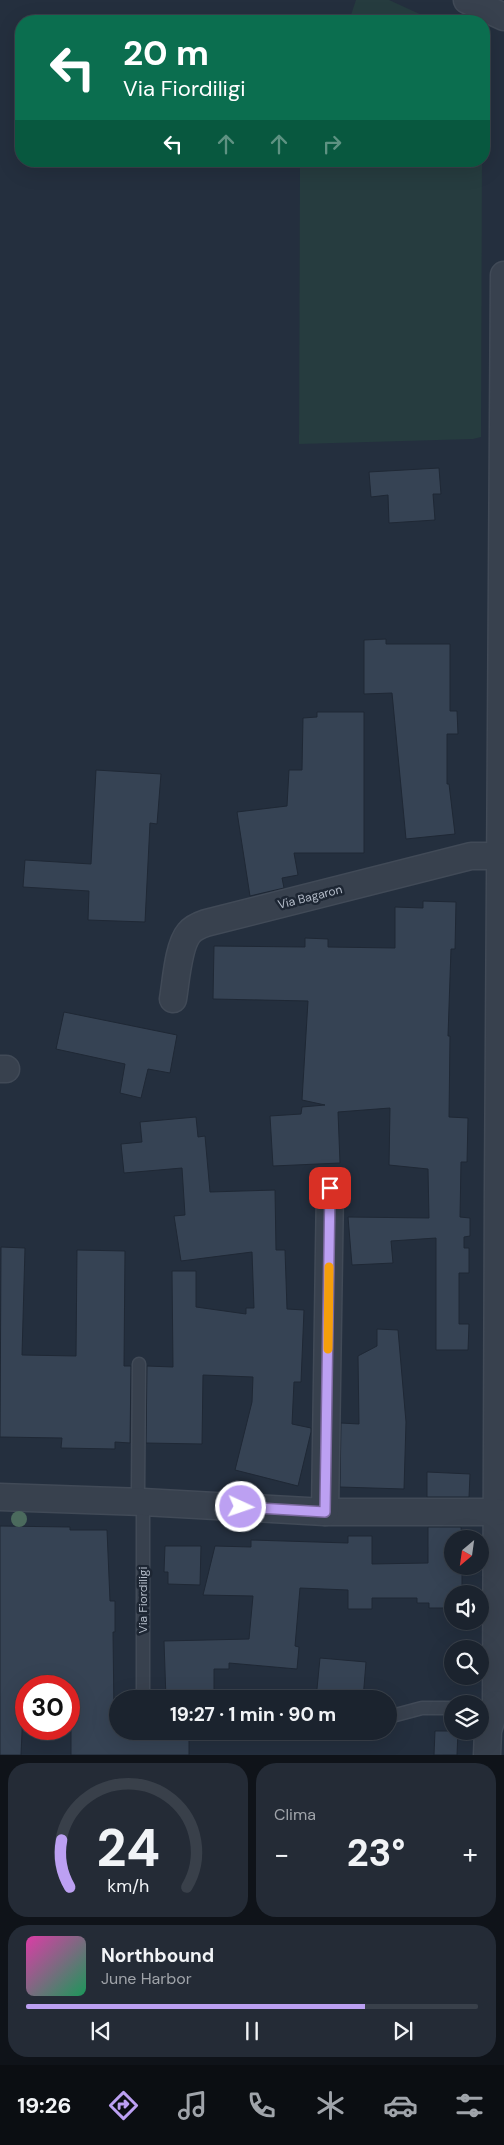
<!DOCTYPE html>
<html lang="it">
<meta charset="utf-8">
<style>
:root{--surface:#1b232e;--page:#242b36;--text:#f1f3f6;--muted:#a0a4aa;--line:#39404a;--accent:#bca0f2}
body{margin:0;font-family:"DM Sans",sans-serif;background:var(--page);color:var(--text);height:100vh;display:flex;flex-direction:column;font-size:19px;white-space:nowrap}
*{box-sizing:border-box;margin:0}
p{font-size:16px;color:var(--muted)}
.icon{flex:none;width:28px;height:28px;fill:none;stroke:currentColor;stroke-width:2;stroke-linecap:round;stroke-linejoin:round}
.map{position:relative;height:1755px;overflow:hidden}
.sheet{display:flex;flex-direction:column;gap:8px;padding:8px;background:#0f1319;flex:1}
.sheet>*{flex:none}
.top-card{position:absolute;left:15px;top:15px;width:475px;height:152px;border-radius:20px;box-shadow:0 5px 20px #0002,0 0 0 1px var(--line);background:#0b6e4f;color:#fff;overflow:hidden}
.needle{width:32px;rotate:209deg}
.controls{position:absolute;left:444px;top:1530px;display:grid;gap:10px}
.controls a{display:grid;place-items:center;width:45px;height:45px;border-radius:50%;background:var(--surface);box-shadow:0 5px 20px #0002,0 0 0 1px var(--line);font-size:25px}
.speed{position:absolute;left:15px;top:1675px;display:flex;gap:10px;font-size:25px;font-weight:700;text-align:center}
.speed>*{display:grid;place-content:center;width:65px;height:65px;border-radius:50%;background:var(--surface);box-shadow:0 5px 20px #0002,0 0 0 1px var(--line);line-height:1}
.speed .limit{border:8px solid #d22;background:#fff;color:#111}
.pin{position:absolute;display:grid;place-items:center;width:42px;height:42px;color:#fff;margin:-21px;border-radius:10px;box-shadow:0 2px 8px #0006}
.me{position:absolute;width:55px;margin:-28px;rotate:93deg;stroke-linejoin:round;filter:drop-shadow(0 0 4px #0008)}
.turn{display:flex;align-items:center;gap:18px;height:105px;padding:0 25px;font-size:22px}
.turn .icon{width:65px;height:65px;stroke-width:2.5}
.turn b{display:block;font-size:35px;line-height:42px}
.lanes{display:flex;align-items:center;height:48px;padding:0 25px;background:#0003;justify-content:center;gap:25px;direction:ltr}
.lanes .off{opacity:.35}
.big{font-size:38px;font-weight:700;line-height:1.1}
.sheet .tile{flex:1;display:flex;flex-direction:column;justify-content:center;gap:8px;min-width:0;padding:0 18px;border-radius:20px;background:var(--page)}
.sheet .dial{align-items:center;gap:0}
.dial svg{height:130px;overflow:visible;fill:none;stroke:var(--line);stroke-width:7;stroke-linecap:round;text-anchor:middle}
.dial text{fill:var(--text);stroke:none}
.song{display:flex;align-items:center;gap:15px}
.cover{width:60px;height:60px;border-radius:8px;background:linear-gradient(135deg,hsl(320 70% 55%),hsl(150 70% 35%))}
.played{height:5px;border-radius:2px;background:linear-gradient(90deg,var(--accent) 75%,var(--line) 75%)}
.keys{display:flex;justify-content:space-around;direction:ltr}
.heat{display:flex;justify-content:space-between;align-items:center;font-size:28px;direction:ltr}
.sheet .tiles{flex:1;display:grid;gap:8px;grid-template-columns:1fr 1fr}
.tile:last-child{grid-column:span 2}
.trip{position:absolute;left:109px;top:1690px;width:288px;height:50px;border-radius:25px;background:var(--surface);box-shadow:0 5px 20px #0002,0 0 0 1px var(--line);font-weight:700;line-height:50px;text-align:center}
.dock{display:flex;height:80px;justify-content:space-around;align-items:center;background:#0b0e12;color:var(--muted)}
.dock .icon{width:35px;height:35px}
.dock .selected{color:var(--accent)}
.dock b{font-size:22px;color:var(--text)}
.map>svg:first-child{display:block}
.green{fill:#263c3f}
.building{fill:#364354;stroke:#1f2835}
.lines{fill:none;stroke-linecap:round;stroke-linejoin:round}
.lane-casing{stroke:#414a57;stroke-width:15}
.street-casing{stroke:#414a57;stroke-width:29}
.lane{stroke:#38414e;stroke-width:12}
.street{stroke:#38414e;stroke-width:26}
.tree{fill:#4b6a5d}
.route-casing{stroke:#7a689d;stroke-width:12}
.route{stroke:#bca0f2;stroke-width:9}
.slow{stroke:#f59e0b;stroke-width:9}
.labels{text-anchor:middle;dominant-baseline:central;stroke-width:5;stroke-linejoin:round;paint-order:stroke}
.street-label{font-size:12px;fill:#b4bcc9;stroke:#1d2633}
</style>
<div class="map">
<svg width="504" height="1755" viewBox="0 0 504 1755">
<rect width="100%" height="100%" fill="#242f3e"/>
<g class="green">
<polygon points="356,0 389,0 435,21 349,21"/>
<polygon points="300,161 482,161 481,437 473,439 299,444"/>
</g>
<g class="building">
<polygon points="439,468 441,494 433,494 435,520 389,523 388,495 371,497 369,472"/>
<polygon points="386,639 386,644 450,644 450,711 457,711 458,734 447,734 447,784 449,784 455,834 406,839 392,693 364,694 364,640"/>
<polygon points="317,712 364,712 364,853 294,853 298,875 282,878 284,888 250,896 237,812 287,806 289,770 302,770 303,718 317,717"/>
<polygon points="96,770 161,774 157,824 150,823 145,922 88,920 89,891 23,887 25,860 91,864"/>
<polygon points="423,901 456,902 455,949 451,949 448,1036 450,1036 449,1117 468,1118 467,1162 461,1162 460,1217 470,1218 470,1236 464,1237 464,1248 469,1248 469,1273 459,1273 459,1324 469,1324 468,1350 436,1350 436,1238 391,1241 393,1263 352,1265 348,1217 429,1218 428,1169 389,1165 390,1108 338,1112 340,1163 273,1166 270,1116 301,1114 302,1107 325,1105 302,1100 308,1001 213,999 214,946 305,947 305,938 328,939 328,947 395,948 395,907 423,908"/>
<polygon points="64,1012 177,1035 170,1073 148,1069 141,1098 120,1093 125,1064 56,1049"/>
<polygon points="196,1117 198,1137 205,1136 210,1192 275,1190 276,1250 285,1250 287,1309 304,1310 301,1382 294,1382 292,1424 311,1428 311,1432 298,1486 235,1470 252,1402 253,1377 203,1375 202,1444 146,1443 147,1366 173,1367 172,1271 196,1271 196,1307 246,1314 246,1308 254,1308 252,1252 181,1261 174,1216 185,1215 182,1168 124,1173 121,1144 142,1142 140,1122"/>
<polygon points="1,1247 25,1248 22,1355 76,1356 77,1250 125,1251 124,1366 131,1366 130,1443 115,1442 115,1449 61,1448 62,1438 0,1437"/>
<polygon points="377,1329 398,1330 406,1422 404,1489 340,1487 341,1423 359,1424 358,1356 377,1346"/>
<polygon points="427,1472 470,1474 469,1497 427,1497"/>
<polygon points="0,1526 70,1527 70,1530 107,1530 110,1601 115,1601 115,1632 113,1632 114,1716 118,1716 118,1731 189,1731 189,1755 71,1755 71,1690 69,1690 69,1686 24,1686 21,1755 0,1755"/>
<polygon points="428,1527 461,1527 462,1539 452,1539 452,1566 462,1566 462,1594 452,1594 452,1608 429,1608 429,1603 417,1603 417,1598 372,1598 372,1609 348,1609 348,1590 300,1588 295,1646 299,1647 297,1669 229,1663 229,1669 214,1669 214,1693 189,1694 189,1699 166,1699 164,1641 249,1639 253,1596 203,1595 215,1546 251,1547 251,1540 348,1543 348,1536 372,1536 372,1564 428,1563"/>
<polygon points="165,1546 201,1546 200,1585 168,1584 168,1572 164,1572"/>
<polygon points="320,1658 366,1662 363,1699 316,1699"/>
<polygon points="435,1731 458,1731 457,1755 434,1755"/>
</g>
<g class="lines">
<g class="lane-casing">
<g id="lane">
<polyline points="139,1364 138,1490 143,1502 143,1699"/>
<polyline points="388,1717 422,1708 452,1708"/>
</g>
</g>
<g class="street-casing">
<g id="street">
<polyline points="467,0 504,17"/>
<polyline points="504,275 498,1190 496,1704 504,1704"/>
<path d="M173,999C176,982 178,946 189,933C193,928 200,925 206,923L471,856H501"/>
<polyline points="0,1069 6,1069"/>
<polyline points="0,1497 143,1502 325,1512 497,1512"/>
<polyline points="325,1512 330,1188"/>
<polyline points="487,1755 488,1731 496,1704"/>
</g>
</g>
<use href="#lane" class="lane"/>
<use href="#street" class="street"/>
</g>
<circle class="tree" cx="19" cy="1519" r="8"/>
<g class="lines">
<g class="route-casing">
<polyline id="route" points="241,1507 325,1512 330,1188"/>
</g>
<use href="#route" class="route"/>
<polyline class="slow" points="328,1349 329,1267"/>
</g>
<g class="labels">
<g class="street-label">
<text transform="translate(310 897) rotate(-14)">Via Bagaron</text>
<text transform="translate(143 1600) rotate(-90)">Via Fiordiligi</text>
</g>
</g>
</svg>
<div class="controls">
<a><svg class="needle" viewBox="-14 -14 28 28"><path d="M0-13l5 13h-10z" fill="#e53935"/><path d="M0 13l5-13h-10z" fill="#a0a4aa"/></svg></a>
<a><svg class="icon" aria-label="sound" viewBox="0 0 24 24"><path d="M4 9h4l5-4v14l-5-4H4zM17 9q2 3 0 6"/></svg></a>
<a><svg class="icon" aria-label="search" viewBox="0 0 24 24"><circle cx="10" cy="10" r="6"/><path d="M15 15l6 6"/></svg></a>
<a><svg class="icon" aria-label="layers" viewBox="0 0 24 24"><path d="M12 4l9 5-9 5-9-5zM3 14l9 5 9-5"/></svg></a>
</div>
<div class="speed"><div class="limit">30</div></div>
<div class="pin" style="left:330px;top:1188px;background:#d93025"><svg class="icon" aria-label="arrive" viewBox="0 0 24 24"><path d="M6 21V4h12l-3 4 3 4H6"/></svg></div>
<svg class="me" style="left:241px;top:1507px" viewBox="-20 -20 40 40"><circle r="17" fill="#bca0f2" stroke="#fff" stroke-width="3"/><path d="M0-11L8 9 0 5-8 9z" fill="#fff"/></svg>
<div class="trip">19:27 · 1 min · 90 m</div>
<div class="top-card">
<div class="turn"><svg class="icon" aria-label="left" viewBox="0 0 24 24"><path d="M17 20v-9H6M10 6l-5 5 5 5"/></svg><div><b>20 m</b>Via Fiordiligi</div></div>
<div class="lanes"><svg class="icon" aria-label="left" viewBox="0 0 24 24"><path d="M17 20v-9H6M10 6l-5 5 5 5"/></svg><svg class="icon off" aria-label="ahead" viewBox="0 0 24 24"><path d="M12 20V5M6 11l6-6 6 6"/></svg><svg class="icon off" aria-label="ahead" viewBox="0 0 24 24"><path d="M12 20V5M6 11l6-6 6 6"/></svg><svg class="icon off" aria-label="right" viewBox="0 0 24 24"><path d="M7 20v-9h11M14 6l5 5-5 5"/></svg></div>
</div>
</div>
<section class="sheet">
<div class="tiles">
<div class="tile dial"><svg viewBox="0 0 100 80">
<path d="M14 69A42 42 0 1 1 86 69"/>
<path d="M14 69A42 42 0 0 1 9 40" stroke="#bca0f2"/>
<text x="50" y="56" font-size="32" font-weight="700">24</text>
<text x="50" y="72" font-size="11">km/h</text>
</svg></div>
<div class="tile"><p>Clima</p>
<div class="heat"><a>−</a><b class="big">23°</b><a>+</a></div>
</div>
<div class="tile">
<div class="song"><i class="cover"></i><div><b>Northbound</b><p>June Harbor</p></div></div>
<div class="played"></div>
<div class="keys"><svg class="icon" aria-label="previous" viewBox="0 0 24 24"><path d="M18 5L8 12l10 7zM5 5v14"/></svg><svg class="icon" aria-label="pause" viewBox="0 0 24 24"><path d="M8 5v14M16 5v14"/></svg><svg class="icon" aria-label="next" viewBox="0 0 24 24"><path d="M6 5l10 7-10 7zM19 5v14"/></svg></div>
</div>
</div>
</section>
<nav class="dock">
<b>19:26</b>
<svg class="icon selected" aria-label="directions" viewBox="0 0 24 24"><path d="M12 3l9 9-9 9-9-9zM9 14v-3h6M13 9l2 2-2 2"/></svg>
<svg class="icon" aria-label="music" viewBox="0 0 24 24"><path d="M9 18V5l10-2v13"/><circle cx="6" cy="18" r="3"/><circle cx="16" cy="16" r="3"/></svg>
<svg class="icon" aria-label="phone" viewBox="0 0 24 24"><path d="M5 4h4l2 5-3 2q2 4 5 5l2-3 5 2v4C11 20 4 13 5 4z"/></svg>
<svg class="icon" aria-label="climate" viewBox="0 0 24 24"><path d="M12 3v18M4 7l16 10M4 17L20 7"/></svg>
<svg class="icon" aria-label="car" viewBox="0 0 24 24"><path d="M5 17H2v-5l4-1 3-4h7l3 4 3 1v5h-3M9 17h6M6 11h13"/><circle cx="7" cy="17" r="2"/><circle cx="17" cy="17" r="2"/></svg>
<svg class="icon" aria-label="filters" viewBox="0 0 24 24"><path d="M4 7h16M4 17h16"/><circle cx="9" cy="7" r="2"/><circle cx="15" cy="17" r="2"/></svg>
</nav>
